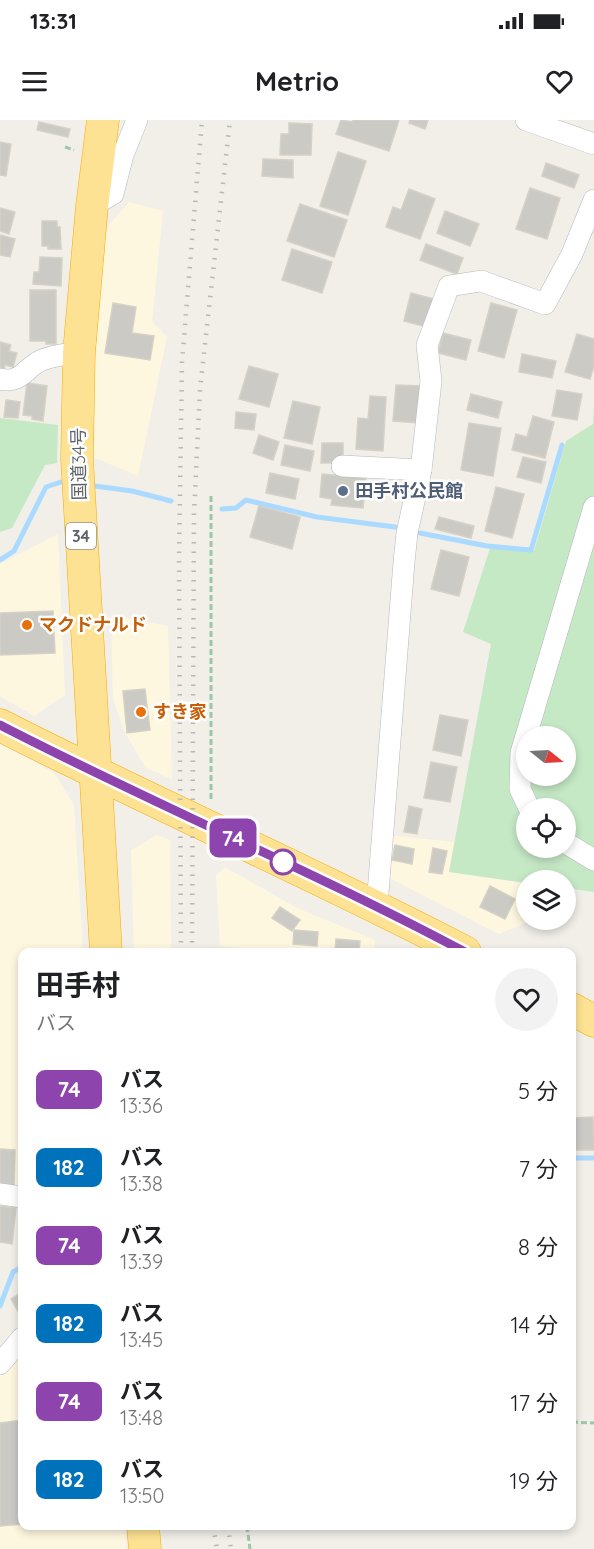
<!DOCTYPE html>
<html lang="ja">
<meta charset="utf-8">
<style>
body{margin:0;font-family:Quicksand,"Noto Sans JP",sans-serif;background:#f2f2f2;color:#202124;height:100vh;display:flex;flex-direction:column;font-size:22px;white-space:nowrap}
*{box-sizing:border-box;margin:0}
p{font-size:20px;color:#757577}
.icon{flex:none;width:33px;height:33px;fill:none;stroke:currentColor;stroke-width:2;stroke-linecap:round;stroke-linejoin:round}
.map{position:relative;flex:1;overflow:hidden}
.sheet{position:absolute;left:18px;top:828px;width:558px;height:582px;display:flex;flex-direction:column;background:#fff;border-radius:12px;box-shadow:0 3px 9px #0003}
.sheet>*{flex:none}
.badge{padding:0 12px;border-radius:9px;font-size:21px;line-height:39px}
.needle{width:39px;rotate:108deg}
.fabs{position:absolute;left:516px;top:606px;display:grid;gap:12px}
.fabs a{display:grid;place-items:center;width:60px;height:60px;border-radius:50%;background:#fff;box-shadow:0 3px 9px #0003;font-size:30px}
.map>.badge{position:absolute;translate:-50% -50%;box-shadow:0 0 0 3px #fff}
.round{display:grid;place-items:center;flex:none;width:63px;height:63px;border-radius:32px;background:#f2f2f2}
.overview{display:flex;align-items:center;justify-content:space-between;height:102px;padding:0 18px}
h1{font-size:28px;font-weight:700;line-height:45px}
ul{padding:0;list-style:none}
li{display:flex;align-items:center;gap:18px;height:78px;padding:0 18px}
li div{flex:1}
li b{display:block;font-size:22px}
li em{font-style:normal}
li .badge{min-width:66px;font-weight:700;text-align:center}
.status{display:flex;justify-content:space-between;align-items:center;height:42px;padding:0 30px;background:#fff;direction:ltr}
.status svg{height:16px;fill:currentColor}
header{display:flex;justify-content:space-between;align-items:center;height:78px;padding:0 18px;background:#fff;font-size:27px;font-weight:700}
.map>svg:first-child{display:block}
</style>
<div class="status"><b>13:31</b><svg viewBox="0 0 49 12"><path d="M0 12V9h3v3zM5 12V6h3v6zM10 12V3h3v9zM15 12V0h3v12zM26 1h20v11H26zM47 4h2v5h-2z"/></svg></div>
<header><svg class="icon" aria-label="menu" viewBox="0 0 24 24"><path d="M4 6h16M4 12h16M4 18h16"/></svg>Metrio<svg class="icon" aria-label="heart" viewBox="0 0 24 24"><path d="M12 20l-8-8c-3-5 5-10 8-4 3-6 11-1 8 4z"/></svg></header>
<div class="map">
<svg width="594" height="1429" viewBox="0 0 594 1429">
<rect width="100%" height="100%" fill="#f1efe8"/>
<g fill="#fef7e0">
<path d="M129 82 163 91 152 202 167 217 138 356 93 337 95 195 107 107Z"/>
<path d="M58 414 65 575 34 596 0 576V444Z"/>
<path d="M111 495 168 506 172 659 146 648 125 613 113 579Z"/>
<path d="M0 624 54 653 74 685 83 832H22V1073L0 1070Z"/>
<path d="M157 715 170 720 171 832H134L131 730Z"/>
<path d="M388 715 454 722 449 752 526 763V800H532L499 814 385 756Z"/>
<path d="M225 747 297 788 375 820 374 832H274L220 826 216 755Z"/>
<path d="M22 1209V1406H125L126 1429H0V1235Z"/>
</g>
<g fill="#c5e8c5" fill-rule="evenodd">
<path d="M594 287V772L566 768V760H526V763L449 752 491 524 463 512 490 428 534 431 566 321 593 304ZM526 616H566V656H526ZM526 688H566V728H526Z"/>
<path d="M0 298 58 305 57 343 45 345 12 408 0 412Z"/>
</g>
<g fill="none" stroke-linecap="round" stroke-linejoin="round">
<g stroke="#aadaff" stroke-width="5">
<path d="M95 366 132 371 171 381"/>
<path d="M222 389 236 388 246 380 317 397 395 407"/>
<path d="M420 413 487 426 531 430 562 325"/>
<path d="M0 440 14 431 46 367 61 362"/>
<path d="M572 1038H594"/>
<path d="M0 1186 13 1152 22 1147"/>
</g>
</g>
<g fill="#cccac5" stroke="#d6d1c6" stroke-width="1.5">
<path d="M341 0 352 2 353 0H399L389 31 336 14Z"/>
<path d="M410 0H428L425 9 409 3Z"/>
<path d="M39 2 70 9 68 17 37 10Z"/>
<path d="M289 3 312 4 311 35H280L281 14H289Z"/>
<path d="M0 22 11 24 6 56 0 55Z"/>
<path d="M338 32 366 41 348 95 320 86Z"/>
<path d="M263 39 293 40V58L262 56Z"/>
<path d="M546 43 579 55 574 68 542 56Z"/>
<path d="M530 68 560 78 547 119 516 109Z"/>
<path d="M409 69 435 79 420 119 386 107 393 87 401 90Z"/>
<path d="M300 84 347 100 334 137 287 121Z"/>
<path d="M0 88 15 92 9 114 0 111Z"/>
<path d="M445 91 479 104 470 126 437 113Z"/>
<path d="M42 101H57V107H60L61 129H48V126H42Z"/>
<path d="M0 115 15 119 10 137 0 135Z"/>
<path d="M426 124 463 138 457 154 420 140Z"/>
<path d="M292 129 332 142 322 173 282 160Z"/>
<path d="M40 137 62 138 61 166 33 164 34 152H39Z"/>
<path d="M30 170H56V224H46V221H30Z"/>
<path d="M411 173 434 179 427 207 404 201Z"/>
<path d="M113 183 136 187 132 213 154 216 150 240 105 233Z"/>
<path d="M491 183 517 190 504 238 478 231Z"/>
<path d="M443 213 471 220 466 240 438 233Z"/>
<path d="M577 214 594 219V246L590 259 565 252Z"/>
<path d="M0 222 11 225 9 231 17 233 13 247 5 245 4 249 0 248Z"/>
<path d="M522 234 556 241 552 258 519 252Z"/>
<path d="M249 246 278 254 269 287 239 279Z"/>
<path d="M27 263 47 266 43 301 32 299V296L23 295Z"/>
<path d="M396 265 421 266 419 303 393 301Z"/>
<path d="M557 270 582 274 577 300 552 296Z"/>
<path d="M471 274 502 282 498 298 467 290Z"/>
<path d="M370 276 386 277 383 331 356 329 358 298 368 299Z"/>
<path d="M6 280 20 282 18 298 4 297Z"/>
<path d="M293 281 320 287 312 324 284 318Z"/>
<path d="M236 292 256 294 254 310 235 308Z"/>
<path d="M533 296 554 302 545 338 512 330 516 314 527 317Z"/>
<path d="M469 303 501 308 493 356 461 350Z"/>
<path d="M259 315 279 322 273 340 253 333Z"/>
<path d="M322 323H343V343H321Z"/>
<path d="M285 325 314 331 310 351 281 345Z"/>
<path d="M523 337 546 342 541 363 517 357Z"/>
<path d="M270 353 299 359 295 379 266 373Z"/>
<path d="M322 354 366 358 363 388 331 385 332 379 320 377Z"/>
<path d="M496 367 524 374 512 418 485 411Z"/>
<path d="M259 386 300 397 292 429 250 417Z"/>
<path d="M439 397 474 406 471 418 435 409Z"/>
<path d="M441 430 469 437 459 476 431 469Z"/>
<path d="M53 491 55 533 0 535V493Z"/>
<path d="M145 569 150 610 127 613 123 571Z"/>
<path d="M440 595 468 600 461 636 433 630Z"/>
<path d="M431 642 457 647 450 682 424 678Z"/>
<path d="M409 686 422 689 417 714 404 712Z"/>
<path d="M395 725 414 729 412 744 392 740Z"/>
<path d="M433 728 447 731 442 754 429 752Z"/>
<path d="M490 766 515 779 505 799 480 787Z"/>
<path d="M520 768 526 769V790H519Z"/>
<path d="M280 787 300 800 292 811 272 798Z"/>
<path d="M294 810 318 812 317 826 293 824Z"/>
<path d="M336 819 360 821 359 832H335Z"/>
<path d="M593 997 594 1030H572V998Z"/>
<path d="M0 1029 15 1030 14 1066H0Z"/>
<path d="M0 1086 16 1088 12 1124 0 1122Z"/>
<path d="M22 1172V1198L11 1179Z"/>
<path d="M22 1300V1404L0 1406V1303Z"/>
</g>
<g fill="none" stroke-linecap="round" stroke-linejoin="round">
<defs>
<g id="minor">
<path d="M526 0 594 24"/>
<path d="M92 86 113 74 123 35 137 0"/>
<path d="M0 259C22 264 24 248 42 240 54 235 66 234 79 233"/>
<path d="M342 346 421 350"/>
<path d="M529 688 520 669 521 633 594 387"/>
<path d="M566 723 594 740"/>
<path d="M377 786 404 442 407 413 421 350 431 261 427 225 449 166 481 161 545 184 572 134 594 80"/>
<path d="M0 1074 22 1077"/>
<path d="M0 1244 22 1218"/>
</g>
<g id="highway">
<path d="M103 0 92 86 79 233 77 339 106 832"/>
<path d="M0 605C154 684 312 752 465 832"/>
<path d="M572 889 594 901"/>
<path d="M143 1406 145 1429"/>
</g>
</defs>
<use href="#minor" stroke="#b5b8bc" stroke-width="22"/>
<use href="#highway" stroke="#f9ab00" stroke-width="33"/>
<g stroke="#9cc7a9" stroke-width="3" stroke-dasharray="6 3" stroke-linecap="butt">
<path d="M65 27 74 30"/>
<path d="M211 376V681"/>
<path d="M210 828 211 832"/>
<path d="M572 1302 594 1303"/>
<path d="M247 1406 250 1429"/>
</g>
<use href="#minor" stroke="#fff" stroke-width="21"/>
<use href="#highway" stroke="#fde293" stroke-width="32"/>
<g stroke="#b6b7b8" stroke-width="4.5" stroke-dasharray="1.5 8" stroke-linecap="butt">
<path d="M181 832 179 438 182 242 202 0"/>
<path d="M192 832 194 394 200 269 230 0"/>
<path d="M213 1406 217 1429"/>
<path d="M228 1406 231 1429"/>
</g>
</g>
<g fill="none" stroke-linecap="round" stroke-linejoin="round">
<defs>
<path id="line" d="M0 605C153 684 313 751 465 832"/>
</defs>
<use href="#line" stroke="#fff" stroke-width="14"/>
<use href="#line" stroke="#8e44ad" stroke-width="9"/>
</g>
<circle fill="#5c6f8a" stroke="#fff" stroke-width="2" cx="343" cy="371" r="6"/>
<g fill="#e8710a" stroke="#fff" stroke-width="2">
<circle cx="27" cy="505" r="6"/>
<circle cx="141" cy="592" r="6"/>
</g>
<circle fill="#fff" stroke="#8e44ad" stroke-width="3" cx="283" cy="742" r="12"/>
<g text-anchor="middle" stroke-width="5" stroke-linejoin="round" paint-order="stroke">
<rect fill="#fff" stroke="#8f9295" stroke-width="1.5" x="66" y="403" width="30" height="26" rx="4.5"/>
<g font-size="16" font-weight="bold" fill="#5f6368">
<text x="81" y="422">34</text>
</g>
<g font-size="18" fill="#5f6368" stroke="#fff">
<text transform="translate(79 344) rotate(-91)" y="6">国道34号</text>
</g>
<g font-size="18" font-weight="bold" fill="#4e5e75" stroke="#fff" text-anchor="start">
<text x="355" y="377">田手村公民館</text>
</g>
<g font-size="18" font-weight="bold" fill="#c56008" stroke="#fff" text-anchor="start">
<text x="39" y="511">マクドナルド</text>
<text x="153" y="598">すき家</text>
</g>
</g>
</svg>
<div class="fabs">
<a><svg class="needle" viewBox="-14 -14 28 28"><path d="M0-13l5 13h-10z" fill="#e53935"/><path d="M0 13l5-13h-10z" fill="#757577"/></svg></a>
<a><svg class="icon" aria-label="locate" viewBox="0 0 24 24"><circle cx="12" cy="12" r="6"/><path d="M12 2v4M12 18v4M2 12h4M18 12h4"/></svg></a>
<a><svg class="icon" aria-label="layers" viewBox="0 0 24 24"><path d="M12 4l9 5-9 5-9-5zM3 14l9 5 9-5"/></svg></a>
</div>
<b class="badge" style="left:233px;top:718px;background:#8e44ad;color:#fff">74</b>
<section class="sheet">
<div class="overview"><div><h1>田手村</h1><p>バス</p></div><a class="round"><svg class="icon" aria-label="heart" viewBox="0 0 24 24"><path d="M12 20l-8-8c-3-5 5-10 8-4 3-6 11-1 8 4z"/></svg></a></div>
<ul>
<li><span class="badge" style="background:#8e44ad;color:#fff">74</span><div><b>バス</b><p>13:36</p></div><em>5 分</em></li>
<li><span class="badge" style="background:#0072bc;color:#fff">182</span><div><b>バス</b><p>13:38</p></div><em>7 分</em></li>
<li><span class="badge" style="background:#8e44ad;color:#fff">74</span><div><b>バス</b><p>13:39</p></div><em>8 分</em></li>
<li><span class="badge" style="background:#0072bc;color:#fff">182</span><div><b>バス</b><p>13:45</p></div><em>14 分</em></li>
<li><span class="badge" style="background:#8e44ad;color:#fff">74</span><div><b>バス</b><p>13:48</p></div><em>17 分</em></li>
<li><span class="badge" style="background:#0072bc;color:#fff">182</span><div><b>バス</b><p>13:50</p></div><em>19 分</em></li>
</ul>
</section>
</div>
